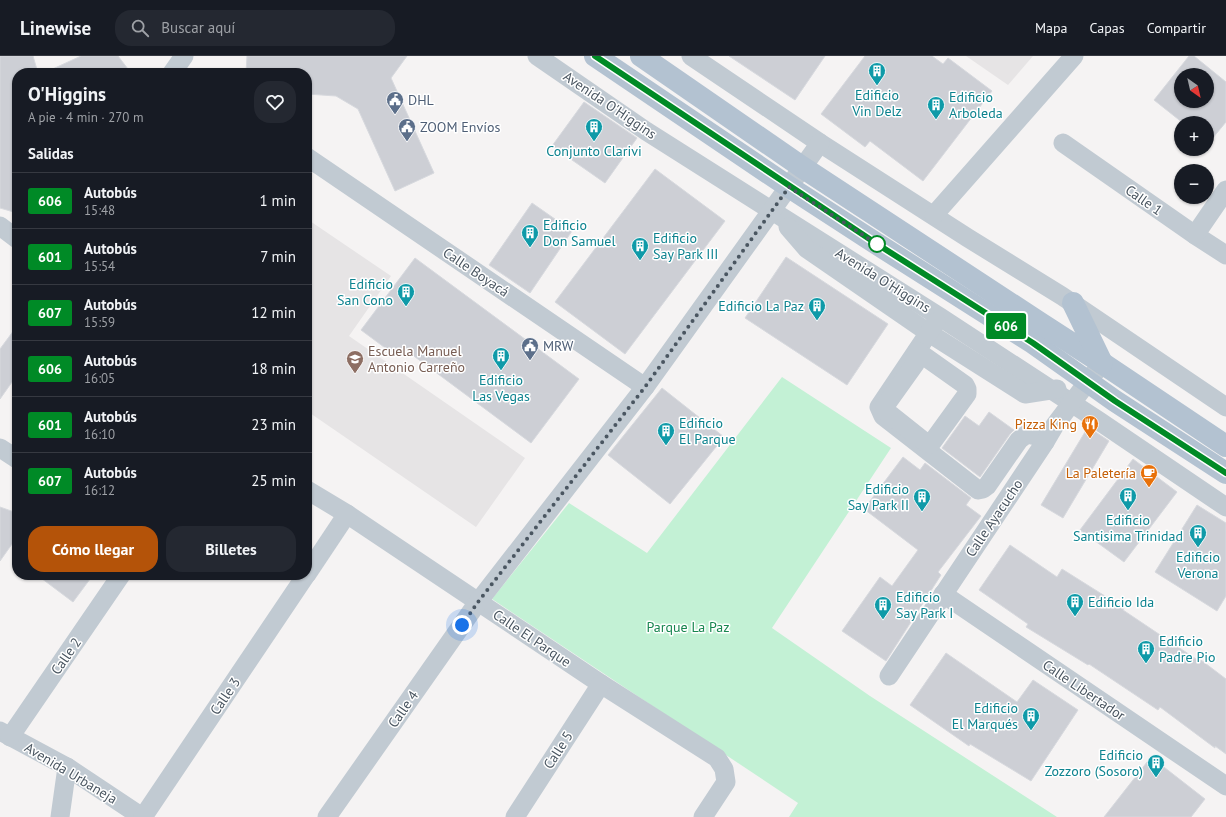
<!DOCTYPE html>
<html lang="es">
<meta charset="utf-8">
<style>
body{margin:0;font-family:"PT Sans",sans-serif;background:#242831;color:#f1f3f6;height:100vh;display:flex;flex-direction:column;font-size:15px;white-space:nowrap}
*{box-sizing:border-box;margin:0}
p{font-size:13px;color:#9ea1a6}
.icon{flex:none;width:22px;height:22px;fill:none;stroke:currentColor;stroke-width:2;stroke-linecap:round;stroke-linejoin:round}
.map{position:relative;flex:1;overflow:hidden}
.sheet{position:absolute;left:12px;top:12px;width:300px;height:512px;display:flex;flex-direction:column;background:#171b24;border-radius:16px;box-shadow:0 1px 3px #0004}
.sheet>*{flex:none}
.badge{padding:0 8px;border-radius:3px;font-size:14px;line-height:26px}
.needle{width:26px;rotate:146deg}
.tools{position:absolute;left:1174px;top:12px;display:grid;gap:8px}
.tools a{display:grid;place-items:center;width:40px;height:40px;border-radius:50%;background:#171b24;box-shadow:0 1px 3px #0004;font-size:20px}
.you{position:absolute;width:20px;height:20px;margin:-10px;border:3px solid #fff;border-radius:50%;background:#1a73e8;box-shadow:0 0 0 6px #1a73e833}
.map>.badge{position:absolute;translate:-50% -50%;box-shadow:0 0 0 2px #fff}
h2{padding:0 16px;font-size:15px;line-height:36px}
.round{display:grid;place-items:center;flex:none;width:42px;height:42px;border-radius:16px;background:#242831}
.summary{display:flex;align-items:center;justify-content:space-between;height:68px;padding:0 16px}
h1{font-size:19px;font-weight:700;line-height:30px}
.button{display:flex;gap:8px;margin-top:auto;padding:8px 16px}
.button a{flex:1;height:46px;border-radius:16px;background:#b45309;color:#fff;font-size:16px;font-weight:700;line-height:46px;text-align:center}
.button a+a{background:#242831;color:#f1f3f6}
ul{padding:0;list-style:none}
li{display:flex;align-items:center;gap:12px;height:56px;padding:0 16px;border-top:1px solid #363941}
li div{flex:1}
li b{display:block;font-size:15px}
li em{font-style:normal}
li .badge{min-width:44px;font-weight:700;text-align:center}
header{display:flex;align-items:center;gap:24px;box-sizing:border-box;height:56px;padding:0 20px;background:#171b24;border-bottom:1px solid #363941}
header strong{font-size:19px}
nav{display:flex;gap:22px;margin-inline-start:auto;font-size:14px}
.search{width:280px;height:36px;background:#242831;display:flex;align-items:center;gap:10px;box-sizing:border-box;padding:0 14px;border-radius:16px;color:#9ea1a6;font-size:15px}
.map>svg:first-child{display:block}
</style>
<header>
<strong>Linewise</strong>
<div class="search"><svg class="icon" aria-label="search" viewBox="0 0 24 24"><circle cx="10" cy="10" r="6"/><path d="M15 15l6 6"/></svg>Buscar aquí</div>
<nav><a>Mapa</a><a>Capas</a><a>Compartir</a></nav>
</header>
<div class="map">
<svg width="1226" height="761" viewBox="0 0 1226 761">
<rect width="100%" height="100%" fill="#f5f3f3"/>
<g fill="#e6e4e5">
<path d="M966 0H1033L1008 29Z"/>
<path d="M307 163 391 220 349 280 525 402 476 471 307 355Z"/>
</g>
<path fill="#c3f1d5" d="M782 321 891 392 772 572 870 640 1057 761H789L798 747 492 543 569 447 647 497Z"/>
<g fill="#cdcfd5" stroke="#d7d9de" fill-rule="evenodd">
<path d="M0 0H33L38 17H17V157L0 152Z"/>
<path d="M81 0H118L131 17H44Z"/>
<path d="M247 0H407L391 22 434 117 395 135 358 53 336 40 307 38V17H246Z"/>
<path d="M729 0H825L795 44Z"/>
<path d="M865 0H932L943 8 948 2 992 35 923 125 870 85 865 91 821 58Z"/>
<path d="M1189 0H1194L1226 26V66L1207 89V67H1183L1154 44ZM1181 19H1207V45H1181Z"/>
<path d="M584 46 637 82 605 127 552 90Z"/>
<path d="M655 113 725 165 625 298 555 246Z"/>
<path d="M532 147 572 175 530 237 489 209Z"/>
<path d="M786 201 888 268 847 329 745 262Z"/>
<path d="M415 202 579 323 531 387 403 292 396 300 361 274Z"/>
<path d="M17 270V319L0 343V293Z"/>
<path d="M662 332 724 381 670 448 608 399Z"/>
<path d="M989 356 1014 374 1010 378 980 421 942 392 965 360 979 370Z"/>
<path d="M1088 371 1109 385 1063 462 1041 449Z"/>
<path d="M903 401 920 414 925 407 971 442 966 449 981 460 938 516 941 519 886 605 842 575 880 521 892 530 918 494 864 453Z"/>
<path d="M1133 403 1177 436 1124 506 1080 474Z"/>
<path d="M1197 449 1226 467V540L1217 555 1155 516Z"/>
<path d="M0 451 17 457V481L0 505Z"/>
<path d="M1010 489 1057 521 1062 513 1124 552 1123 554 1199 605 1201 604 1226 623V698L1215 690V692L1160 651 1158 654 1089 608 1088 609 1026 571 1028 568 979 534Z"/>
<path d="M37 519H93L73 546Z"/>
<path d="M946 597 1017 646 1033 624 1078 654 1031 725 970 688 969 690 910 649Z"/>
<path d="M1151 701 1205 743 1191 761H1104Z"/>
</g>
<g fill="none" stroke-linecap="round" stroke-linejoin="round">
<g stroke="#c1cad2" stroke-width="19">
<path d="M537 0 646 75 940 261 1099 365 1226 451"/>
<path d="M691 0 820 87 968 182 1062 240 1226 351"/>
<path d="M172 17 184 0"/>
<path d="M1063 87 1195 179 1226 199"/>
<path d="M307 101 645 331"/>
<path d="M934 159 1074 0"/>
<path d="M0 170 17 183"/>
<path d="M788 171 807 193 929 277 1025 338 1057 333"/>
<path d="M1195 179 1226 134"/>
<path d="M936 266 879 351 883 360 978 434 983 433 987 430 1019 384 1027 378 1036 380 1045 386"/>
<path d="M917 295 965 329 967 333V338L933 385 930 388 926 387 887 356 885 350 915 308Z"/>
<path d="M0 392 17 403"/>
<path d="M307 434 347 458 601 628 717 702 724 713 726 726 703 761"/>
<path d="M307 518 347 458"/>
<path d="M943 538 1226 730"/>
<path d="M889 620 1045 386 1055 369 1102 307"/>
<path d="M0 675 67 711 142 761"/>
<path d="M10 681 121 519"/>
<path d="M60 761 67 711"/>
<path d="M143 761 306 519"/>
<path d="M327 761 478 546 645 331 820 87"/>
<path d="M515 761 601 628"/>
</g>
<g stroke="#b3c2d1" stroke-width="22">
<path d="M595 0 789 131 877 188 1033 287 1115 345 1226 417"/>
<path d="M641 0 802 111 1040 267 1102 307 1226 390"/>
<path d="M1073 247 1102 307"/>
</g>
</g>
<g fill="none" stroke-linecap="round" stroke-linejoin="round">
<defs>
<path id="line" d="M595 0 877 188 1033 287 1115 345 1226 417"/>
</defs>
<use href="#line" stroke="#fff" stroke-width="9"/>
<use href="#line" stroke="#008a26" stroke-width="6"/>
<path stroke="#4a5661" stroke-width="4" stroke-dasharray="0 7.2" d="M462 569 478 546 645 331 789 131 877 188"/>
</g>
<defs>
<symbol id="building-pin" viewBox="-11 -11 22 30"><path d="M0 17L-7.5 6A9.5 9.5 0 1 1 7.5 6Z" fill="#0f9aa8" stroke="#fff"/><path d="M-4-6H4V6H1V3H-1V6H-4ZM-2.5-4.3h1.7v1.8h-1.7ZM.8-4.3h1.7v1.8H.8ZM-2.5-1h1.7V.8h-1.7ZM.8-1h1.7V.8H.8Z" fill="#fff"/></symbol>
<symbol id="civic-pin" viewBox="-11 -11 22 30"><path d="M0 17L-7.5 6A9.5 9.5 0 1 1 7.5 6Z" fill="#5c6f8a" stroke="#fff"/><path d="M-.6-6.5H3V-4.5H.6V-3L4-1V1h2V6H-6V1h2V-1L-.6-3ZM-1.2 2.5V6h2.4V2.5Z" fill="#fff"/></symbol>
<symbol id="school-pin" viewBox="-11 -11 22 30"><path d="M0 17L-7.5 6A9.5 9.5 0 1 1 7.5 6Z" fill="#8d6e63" stroke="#fff"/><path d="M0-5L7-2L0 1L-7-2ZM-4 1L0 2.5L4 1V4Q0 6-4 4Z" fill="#fff"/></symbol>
<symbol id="restaurant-pin" viewBox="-11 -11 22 30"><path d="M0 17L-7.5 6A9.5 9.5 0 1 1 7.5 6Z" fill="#e8710a" stroke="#fff"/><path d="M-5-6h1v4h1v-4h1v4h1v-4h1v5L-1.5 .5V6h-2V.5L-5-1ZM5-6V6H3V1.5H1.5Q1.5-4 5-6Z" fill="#fff"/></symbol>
<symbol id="cafe-pin" viewBox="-11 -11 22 30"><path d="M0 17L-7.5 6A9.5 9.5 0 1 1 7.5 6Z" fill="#e8710a" stroke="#fff"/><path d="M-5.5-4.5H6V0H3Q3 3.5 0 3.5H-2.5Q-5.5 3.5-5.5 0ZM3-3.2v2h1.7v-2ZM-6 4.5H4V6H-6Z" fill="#fff"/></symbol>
</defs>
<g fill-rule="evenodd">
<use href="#building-pin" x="867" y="5" width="20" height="27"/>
<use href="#civic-pin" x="385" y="34" width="20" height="27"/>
<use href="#building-pin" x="926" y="39" width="20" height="27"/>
<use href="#civic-pin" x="397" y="61" width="20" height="27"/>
<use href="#building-pin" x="584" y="61" width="20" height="27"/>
<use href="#building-pin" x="520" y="167" width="20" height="27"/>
<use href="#building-pin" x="630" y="180" width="20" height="27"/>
<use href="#building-pin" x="396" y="226" width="20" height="27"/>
<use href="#building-pin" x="807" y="240" width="20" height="27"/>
<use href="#civic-pin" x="520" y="280" width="20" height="27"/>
<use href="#building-pin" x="491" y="290" width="20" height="27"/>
<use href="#school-pin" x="345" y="293" width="20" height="27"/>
<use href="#restaurant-pin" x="1080" y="358" width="20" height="27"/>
<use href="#building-pin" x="656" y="365" width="20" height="27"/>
<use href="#cafe-pin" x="1139" y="407" width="20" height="27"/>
<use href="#building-pin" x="1118" y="430" width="20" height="27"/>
<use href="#building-pin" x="912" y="431" width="20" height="27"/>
<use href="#building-pin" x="1188" y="467" width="20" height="27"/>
<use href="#building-pin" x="1065" y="536" width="20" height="27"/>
<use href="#building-pin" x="873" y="539" width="20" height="27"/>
<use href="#building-pin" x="1136" y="583" width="20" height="27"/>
<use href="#building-pin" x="1021" y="650" width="20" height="27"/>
<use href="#building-pin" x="1146" y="697" width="20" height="27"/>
</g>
<circle fill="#fff" stroke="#008a26" stroke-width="2" cx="877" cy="188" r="8"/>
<g text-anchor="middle" stroke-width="3" stroke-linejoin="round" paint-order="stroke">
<g font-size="14" fill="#0d838f" stroke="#fff" text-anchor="start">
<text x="877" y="44" text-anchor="middle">Edificio<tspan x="877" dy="16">Vin Delz</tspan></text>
<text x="949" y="46">Edificio<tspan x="949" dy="16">Arboleda</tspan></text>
<text x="594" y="100" text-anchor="middle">Conjunto Clarivi</text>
<text x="543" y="174">Edificio<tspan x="543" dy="16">Don Samuel</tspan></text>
<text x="653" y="187">Edificio<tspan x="653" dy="16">Say Park III</tspan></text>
<text x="393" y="233" text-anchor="end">Edificio<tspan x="393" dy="16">San Cono</tspan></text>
<text x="804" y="255" text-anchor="end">Edificio La Paz</text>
<text x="501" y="329" text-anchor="middle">Edificio<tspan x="501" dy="16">Las Vegas</tspan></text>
<text x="679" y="372">Edificio<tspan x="679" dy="16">El Parque</tspan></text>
<text x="909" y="438" text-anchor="end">Edificio<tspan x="909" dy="16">Say Park II</tspan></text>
<text x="1128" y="469" text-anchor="middle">Edificio<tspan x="1128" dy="16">Santisima Trinidad</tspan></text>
<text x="1198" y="506" text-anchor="middle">Edificio<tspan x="1198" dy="16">Verona</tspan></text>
<text x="896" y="546">Edificio<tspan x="896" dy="16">Say Park I</tspan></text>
<text x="1088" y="551">Edificio Ida</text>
<text x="1159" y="590">Edificio<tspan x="1159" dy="16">Padre Pio</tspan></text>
<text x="1018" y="657" text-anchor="end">Edificio<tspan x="1018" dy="16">El Marqués</tspan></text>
<text x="1143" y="704" text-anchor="end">Edificio<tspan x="1143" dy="16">Zozzoro (Sosoro)</tspan></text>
</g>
<g font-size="14" fill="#4e5e75" stroke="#fff" text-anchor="start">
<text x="408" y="49">DHL</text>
<text x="420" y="76">ZOOM Envíos</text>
<text x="543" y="295">MRW</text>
</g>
<g font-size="14" fill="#4a5661" stroke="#fff">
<text transform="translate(610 49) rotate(34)" y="5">Avenida O'Higgins</text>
<text transform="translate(1144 144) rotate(35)" y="5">Calle 1</text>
<text transform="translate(476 216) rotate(34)" y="5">Calle Boyacá</text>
<text transform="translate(883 224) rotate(32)" y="5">Avenida O'Higgins</text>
<text transform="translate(994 462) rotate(-56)" y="5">Calle Ayacucho</text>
<text transform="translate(532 582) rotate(34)" y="5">Calle El Parque</text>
<text transform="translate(66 600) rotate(-55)" y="5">Calle 2</text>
<text transform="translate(1084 634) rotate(34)" y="5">Calle Libertador</text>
<text transform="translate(225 640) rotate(-56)" y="5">Calle 3</text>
<text transform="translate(403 653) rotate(-55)" y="5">Calle 4</text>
<text transform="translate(558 694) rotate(-57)" y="5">Calle 5</text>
<text transform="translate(71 717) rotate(31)" y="5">Avenida Urbaneja</text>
</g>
<g font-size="14" fill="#785e54" stroke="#fff" text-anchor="start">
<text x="368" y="300">Escuela Manuel<tspan x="368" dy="16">Antonio Carreño</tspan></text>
</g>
<g font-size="14" fill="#c56008" stroke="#fff" text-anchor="end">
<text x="1077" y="373">Pizza King</text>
<text x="1136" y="422">La Paletería</text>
</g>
<g font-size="14" fill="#17864f" stroke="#fff">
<text x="688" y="576">Parque La Paz</text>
</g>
</g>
</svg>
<div class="tools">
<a><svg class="needle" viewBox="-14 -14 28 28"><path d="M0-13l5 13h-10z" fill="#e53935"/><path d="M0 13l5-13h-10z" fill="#9ea1a6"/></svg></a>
<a>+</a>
<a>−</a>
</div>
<div class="you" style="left:462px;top:569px"></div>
<b class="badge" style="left:1006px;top:270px;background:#008a26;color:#fff">606</b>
<section class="sheet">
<div class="summary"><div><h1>O'Higgins</h1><p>A pie · 4 min · 270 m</p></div><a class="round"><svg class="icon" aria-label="heart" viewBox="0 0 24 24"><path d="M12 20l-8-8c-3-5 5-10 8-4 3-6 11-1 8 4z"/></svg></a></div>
<h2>Salidas</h2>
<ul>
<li><span class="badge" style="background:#008a26;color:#fff">606</span><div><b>Autobús</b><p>15:48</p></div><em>1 min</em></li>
<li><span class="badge" style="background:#008a26;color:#fff">601</span><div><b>Autobús</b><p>15:54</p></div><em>7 min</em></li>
<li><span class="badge" style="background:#008a26;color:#fff">607</span><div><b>Autobús</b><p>15:59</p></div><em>12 min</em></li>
<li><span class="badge" style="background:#008a26;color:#fff">606</span><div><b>Autobús</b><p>16:05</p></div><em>18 min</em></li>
<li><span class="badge" style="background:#008a26;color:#fff">601</span><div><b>Autobús</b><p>16:10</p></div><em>23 min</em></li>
<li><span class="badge" style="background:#008a26;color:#fff">607</span><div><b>Autobús</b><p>16:12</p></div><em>25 min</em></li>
</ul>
<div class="button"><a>Cómo llegar</a><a>Billetes</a></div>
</section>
</div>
